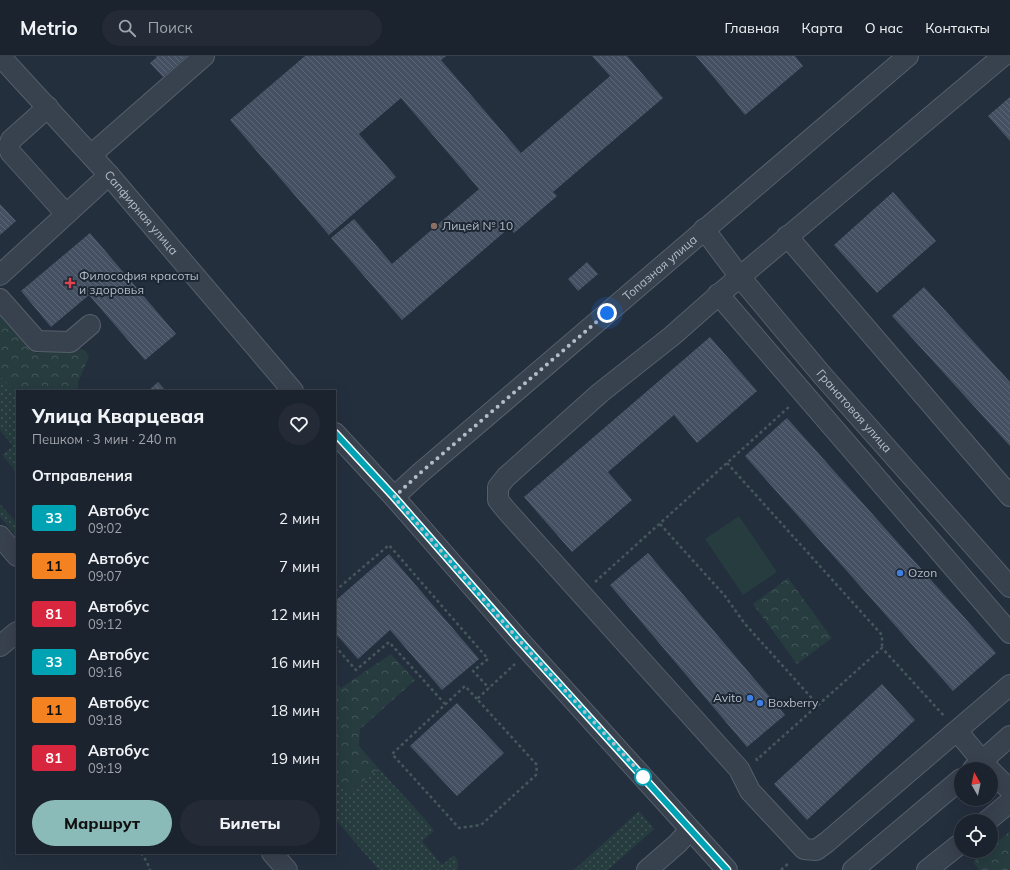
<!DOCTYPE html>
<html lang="ru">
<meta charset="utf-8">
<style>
body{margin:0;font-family:Mulish,sans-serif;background:#242b36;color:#f1f3f6;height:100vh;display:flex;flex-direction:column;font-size:15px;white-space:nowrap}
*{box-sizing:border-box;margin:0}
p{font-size:13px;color:#a0a4aa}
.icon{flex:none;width:22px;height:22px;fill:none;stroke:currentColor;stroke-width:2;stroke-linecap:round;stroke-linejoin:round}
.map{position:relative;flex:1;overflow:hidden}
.sheet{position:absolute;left:16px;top:334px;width:320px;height:464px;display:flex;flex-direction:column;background:#1b232e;border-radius:0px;box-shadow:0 4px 16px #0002,0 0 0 1px #39404a}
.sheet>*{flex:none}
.badge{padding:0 8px;border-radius:3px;font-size:14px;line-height:26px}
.needle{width:26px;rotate:351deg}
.buttons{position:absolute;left:954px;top:706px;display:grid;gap:8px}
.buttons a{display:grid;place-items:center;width:44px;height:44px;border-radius:50%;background:#1b232e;box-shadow:0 4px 16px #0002,0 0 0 1px #39404a;font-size:20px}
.you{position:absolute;width:20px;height:20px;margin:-10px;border:3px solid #fff;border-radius:50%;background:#1a73e8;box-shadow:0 0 0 6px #1a73e833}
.map>.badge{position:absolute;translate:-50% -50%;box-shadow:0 0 0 2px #fff}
h2{padding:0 16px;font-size:15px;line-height:36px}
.round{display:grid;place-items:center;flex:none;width:42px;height:42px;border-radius:21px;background:#242b36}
.headline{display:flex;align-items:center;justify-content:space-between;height:68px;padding:0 16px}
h1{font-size:19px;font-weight:800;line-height:30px}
.button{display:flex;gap:8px;margin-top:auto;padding:8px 16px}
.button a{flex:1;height:46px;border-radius:24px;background:#8bbbb9;color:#111;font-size:16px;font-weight:800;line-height:46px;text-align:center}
.button a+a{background:#242b36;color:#f1f3f6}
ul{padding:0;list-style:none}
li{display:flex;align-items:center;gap:12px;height:48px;padding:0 16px}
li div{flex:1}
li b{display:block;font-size:15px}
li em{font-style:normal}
li .badge{min-width:44px;font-weight:700;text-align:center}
header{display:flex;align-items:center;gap:24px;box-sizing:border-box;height:56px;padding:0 20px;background:#1b232e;border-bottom:1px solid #39404a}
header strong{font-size:19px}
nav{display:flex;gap:22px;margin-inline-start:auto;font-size:14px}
.search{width:280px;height:36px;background:#242b36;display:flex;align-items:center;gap:10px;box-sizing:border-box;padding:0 14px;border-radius:22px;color:#a0a4aa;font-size:15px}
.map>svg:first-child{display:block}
</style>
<header>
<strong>Metrio</strong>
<div class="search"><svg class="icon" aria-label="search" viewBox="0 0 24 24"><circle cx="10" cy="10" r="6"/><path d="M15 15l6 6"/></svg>Поиск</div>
<nav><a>Главная</a><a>Карта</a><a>О нас</a><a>Контакты</a></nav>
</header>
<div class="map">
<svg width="1010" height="814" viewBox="0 0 1010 814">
<defs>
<pattern id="grass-dots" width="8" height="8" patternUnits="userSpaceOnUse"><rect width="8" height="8" fill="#263c3f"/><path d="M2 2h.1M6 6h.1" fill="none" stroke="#435659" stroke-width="1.8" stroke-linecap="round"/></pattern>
<pattern id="park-crowns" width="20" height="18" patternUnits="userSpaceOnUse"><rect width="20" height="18" fill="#263c3f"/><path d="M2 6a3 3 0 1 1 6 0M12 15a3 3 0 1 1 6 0" fill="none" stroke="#435659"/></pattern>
<pattern id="building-back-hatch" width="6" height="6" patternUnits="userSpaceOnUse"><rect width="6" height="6" fill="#455162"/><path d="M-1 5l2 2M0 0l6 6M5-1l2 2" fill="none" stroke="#5d6877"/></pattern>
</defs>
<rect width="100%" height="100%" fill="#242f3e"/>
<g fill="url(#grass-dots)">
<path d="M0 320 17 338V417L2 399 13 390 0 374Z"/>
<path d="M0 448 17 467V481L0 461Z"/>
<path d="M379 713 425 763 434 775 422 785 442 809 454 799 458 805 457 814H379L335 763V724L347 737Z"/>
<path d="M639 755 654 773 608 814H574Z"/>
</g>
<g fill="url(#park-crowns)">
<path d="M2 259 36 297 60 295 75 291 86 295 89 301 78 326V335H17V338L0 320V260Z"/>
<path d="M788 522 832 582 797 608 753 548Z"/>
<path d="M391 598 415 624 360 673 359 690 379 713 347 737 335 724V626L341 632Z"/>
<path d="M1010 775V814H979L973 806 986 795H991V791Z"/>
</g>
<path fill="#263c3f" d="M739 460 777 516 743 539 705 483Z"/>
<g fill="url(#building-back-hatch)">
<path d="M156 0H187L163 21 150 7 157 1Z"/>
<path d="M305 0H446L441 4 521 97 610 20 592 0H627L663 42 553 136 557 140 514 177 509 172 402 264 331 182 354 163 392 208 479 133 401 42 359 78 396 121 329 179 230 64Z"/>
<path d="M696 0H795L803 10 745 59Z"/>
<path d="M1010 41V85L988 60Z"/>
<path d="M893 136 936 185 877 237 834 189Z"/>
<path d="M0 148 16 165 0 179Z"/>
<path d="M90 177 176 278 145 304 89 239 51 271 21 235Z"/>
<path d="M587 206 598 218 578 235 568 223Z"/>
<path d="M924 231 1010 326V390L892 260Z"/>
<path d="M710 281 757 335 697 387 674 359 608 416 632 444 572 496 524 441Z"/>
<path d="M158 326 166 335H148Z"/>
<path d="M787 362 996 597 953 635 745 400Z"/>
<path d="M648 497 785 659 747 691 610 529Z"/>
<path d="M389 498 479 603 442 634 390 574 358 603 335 577V545Z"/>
<path d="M882 628 915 664 807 764 774 728Z"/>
<path d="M457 647 504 697 457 740 410 690Z"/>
</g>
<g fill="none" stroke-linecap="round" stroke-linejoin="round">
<defs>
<g id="minor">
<path id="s1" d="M0 0 109 119 293 335"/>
<path d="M1003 0 723 235 672 280 600 337 506 421 498 431V444L506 454 739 713 750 735 804 793 816 794 827 786 1010 629"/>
<path d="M48 51 11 84C9 89 8 92 11 97L66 158"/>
<path d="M91 99 204 0"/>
<path id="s2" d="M704 173 740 221 822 319 1010 531"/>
<path d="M787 180 1010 440"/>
<path d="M0 219 109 119"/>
<path d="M718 238 1010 577"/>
<path d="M0 243 37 285 70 286 90 269"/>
<path d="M335 377 394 441 519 584 727 814"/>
<path id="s3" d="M394 441 419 418 908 0"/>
<path d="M0 480 17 500"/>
<path d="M0 590 17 576"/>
<path d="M957 675 989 713"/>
<path d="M973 713 1010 680"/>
<path d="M991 715 1010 734"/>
<path d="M987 765 1010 746"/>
<path d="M272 797 287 814"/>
<path d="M647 814 677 788 690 774"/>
<path d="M853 814 961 723"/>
<path d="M927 814 961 787"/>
</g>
</defs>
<use href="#minor" stroke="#565f6c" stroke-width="22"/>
<g stroke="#44595c" stroke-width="2.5" stroke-dasharray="3 3" stroke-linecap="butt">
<path d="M727 407 882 579V592"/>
<path d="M660 468 725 540 745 568 818 649"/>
<path d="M595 526 790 350"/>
<path d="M335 535 389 489 488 603 473 615 489 632"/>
<path d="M335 590 356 614 389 586 445 648"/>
<path d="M477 643 465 630 392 698 459 772 481 769 536 719 537 709 477 643 515 608"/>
<path d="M756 702 757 704 762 699 882 592 945 661"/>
<path d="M141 797 147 806 150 814"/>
<path d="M781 814 790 806"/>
</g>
<use href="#minor" stroke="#38414e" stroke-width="20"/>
</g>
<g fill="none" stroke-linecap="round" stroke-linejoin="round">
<defs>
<path id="line" d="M335 377 394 441 519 584 727 814"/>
</defs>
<use href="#line" stroke="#fff" stroke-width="9"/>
<use href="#line" stroke="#00a3b4" stroke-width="6"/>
<path stroke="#b4bcc9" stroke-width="4" stroke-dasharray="0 7.2" d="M607 257 419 418 394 441 519 584 645 722 643 721"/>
</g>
<circle fill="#8d6e63" stroke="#1d2633" stroke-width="1.5" cx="434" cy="170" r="4"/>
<path fill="#e0444e" stroke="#1d2633" stroke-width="1.5" d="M68 221h4v4h4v4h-4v4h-4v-4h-4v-4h4z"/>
<g fill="#3f7fe0" stroke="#1d2633" stroke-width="1.5">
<circle cx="900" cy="517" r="4"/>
<circle cx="750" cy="642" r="4"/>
<circle cx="760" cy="647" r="4"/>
</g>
<circle fill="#fff" stroke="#00a3b4" stroke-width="2" cx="643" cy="721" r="8"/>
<g text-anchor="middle" stroke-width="4" stroke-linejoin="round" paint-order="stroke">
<g font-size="12" fill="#b4bcc9" stroke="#1d2633">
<text dy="4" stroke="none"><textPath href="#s1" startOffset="211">Сапфирная улица</textPath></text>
<text dy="4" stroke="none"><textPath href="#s3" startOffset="351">Топазная улица</textPath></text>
<text dy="4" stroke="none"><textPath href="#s2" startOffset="236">Гранатовая улица</textPath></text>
</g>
<g font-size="12" fill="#b4bcc9" stroke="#1d2633" text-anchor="start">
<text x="442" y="174">Лицей № 10</text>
<text x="79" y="224">Философия красоты<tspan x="79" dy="14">и здоровья</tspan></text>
<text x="908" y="521">Ozon</text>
<text x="742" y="646" text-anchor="end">Avito</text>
<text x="768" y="651">Boxberry</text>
</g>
</g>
</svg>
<div class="buttons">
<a><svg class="needle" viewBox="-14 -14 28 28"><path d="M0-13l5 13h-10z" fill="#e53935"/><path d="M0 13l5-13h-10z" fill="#a0a4aa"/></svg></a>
<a><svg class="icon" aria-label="locate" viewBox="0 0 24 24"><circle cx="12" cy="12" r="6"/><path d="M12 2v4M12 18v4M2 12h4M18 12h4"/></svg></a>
</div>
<div class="you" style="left:607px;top:257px"></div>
<section class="sheet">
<div class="headline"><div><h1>Улица Кварцевая</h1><p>Пешком · 3 мин · 240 m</p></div><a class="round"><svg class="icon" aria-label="heart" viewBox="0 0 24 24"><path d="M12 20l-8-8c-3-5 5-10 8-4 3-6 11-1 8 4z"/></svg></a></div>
<h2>Отправления</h2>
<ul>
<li><span class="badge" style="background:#00a3b4;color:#fff">33</span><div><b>Автобус</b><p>09:02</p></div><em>2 мин</em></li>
<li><span class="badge" style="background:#f58220;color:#111">11</span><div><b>Автобус</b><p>09:07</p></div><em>7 мин</em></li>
<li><span class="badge" style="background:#d7263d;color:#fff">81</span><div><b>Автобус</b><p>09:12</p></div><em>12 мин</em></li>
<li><span class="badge" style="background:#00a3b4;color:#fff">33</span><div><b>Автобус</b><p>09:16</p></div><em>16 мин</em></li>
<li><span class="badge" style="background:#f58220;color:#111">11</span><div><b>Автобус</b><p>09:18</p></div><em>18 мин</em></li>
<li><span class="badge" style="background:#d7263d;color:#fff">81</span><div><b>Автобус</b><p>09:19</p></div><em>19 мин</em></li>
</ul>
<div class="button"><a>Маршрут</a><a>Билеты</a></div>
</section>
</div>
